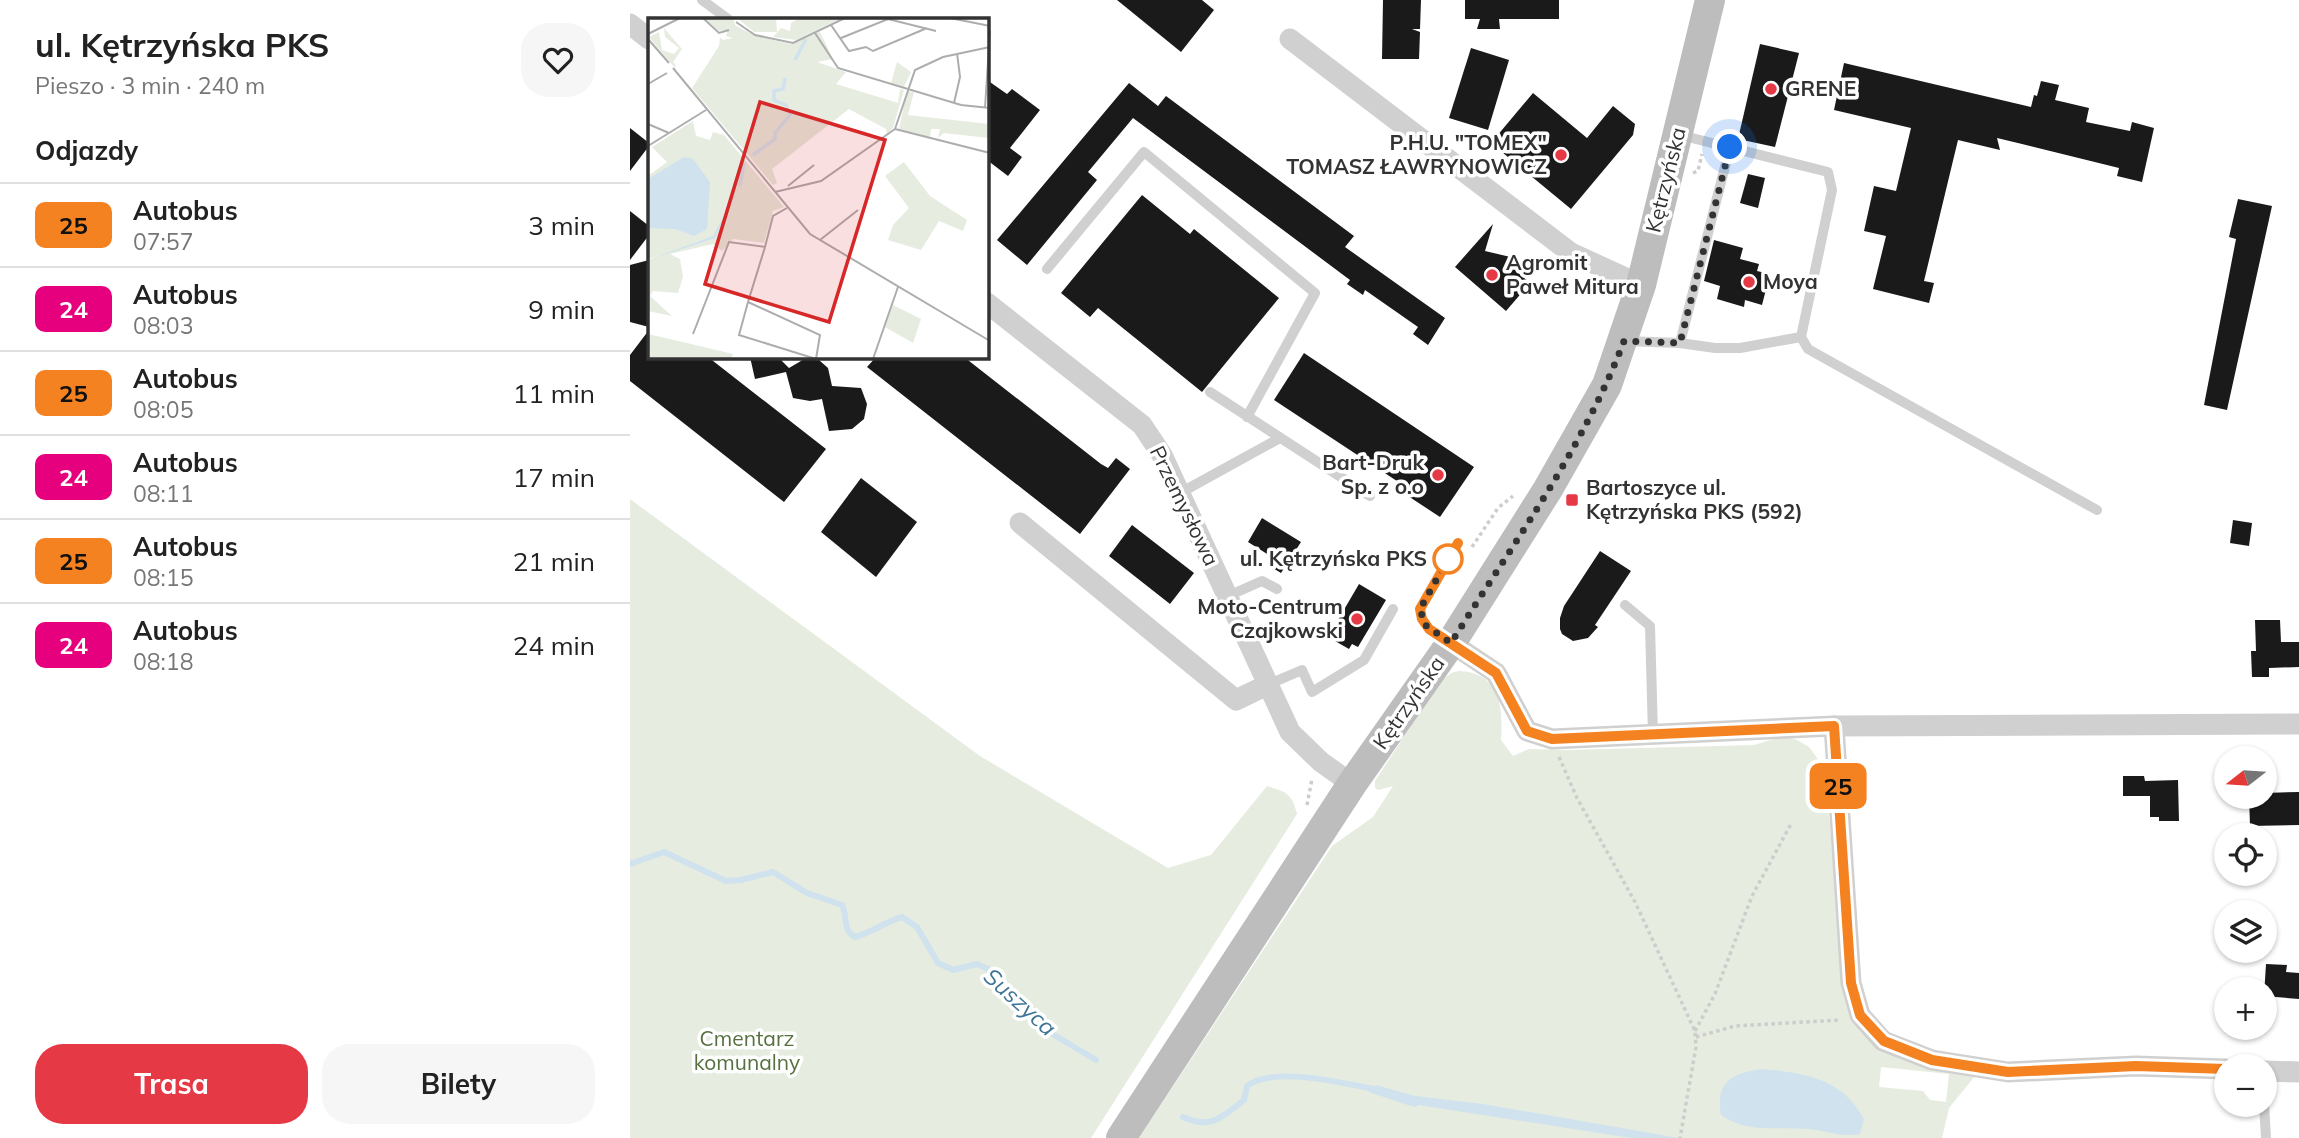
<!DOCTYPE html>
<html lang="pl">
<meta charset="utf-8">
<style>
body{margin:0;font-family:Mulish,sans-serif;background:#f6f6f6;color:#222;height:100vh;display:flex;flex-direction:column;font-size:26px;white-space:nowrap}
*{box-sizing:border-box;margin:0}
p{font-size:23px;color:#767676}
.icon{flex:none;width:38px;height:38px;fill:none;stroke:currentColor;stroke-width:2;stroke-linecap:round;stroke-linejoin:round}
.map{position:relative;flex:1;overflow:hidden}
.side{display:flex;flex-direction:column;background:#fff;width:630px}
.side>*{flex:none}
.badge{padding:0 14px;border-radius:10px;font-size:24px;line-height:46px}
.needle{width:46px;rotate:253deg}
.controls{position:absolute;left:1584px;top:746px;display:grid;gap:14px}
.controls a{display:grid;place-items:center;width:63px;height:63px;border-radius:50%;background:#fff;box-shadow:0 2px 5px #0004;font-size:35px}
.you{position:absolute;width:35px;height:35px;margin:-18px;border:5px solid #fff;border-radius:50%;background:#1a73e8;box-shadow:0 0 0 10px #1a73e833}
.map>.badge{position:absolute;translate:-50% -50%;box-shadow:0 0 0 4px #fff}
h2{padding:0 35px;font-size:26px;line-height:63px}
.round{display:grid;place-items:center;flex:none;width:74px;height:74px;border-radius:28px;background:#f6f6f6}
.headline{display:flex;align-items:center;justify-content:space-between;height:119px;padding:0 35px}
h1{font-size:33px;font-weight:700;line-height:52px}
.cta{display:flex;gap:14px;margin-top:auto;padding:14px 35px}
.cta a{flex:1;height:80px;border-radius:28px;background:#e63946;color:#fff;font-size:28px;font-weight:700;line-height:80px;text-align:center}
.cta a+a{background:#f6f6f6;color:#222}
ul{padding:0;list-style:none}
li{display:flex;align-items:center;gap:21px;height:84px;padding:0 35px;border-top:2px solid #e0e0e0}
li div{flex:1}
li b{display:block;font-size:26px}
li em{font-style:normal}
li .badge{min-width:77px;font-weight:700;text-align:center}
main{display:flex;flex:1;min-height:0}
.map>svg:first-child{display:block}
</style>
<main>
<section class="side">
<div class="headline"><div><h1>ul. Kętrzyńska PKS</h1><p>Pieszo · 3 min · 240 m</p></div><a class="round"><svg class="icon" aria-label="heart" viewBox="0 0 24 24"><path d="M12 20l-8-8c-3-5 5-10 8-4 3-6 11-1 8 4z"/></svg></a></div>
<h2>Odjazdy</h2>
<ul>
<li><span class="badge" style="background:#f58220;color:#111">25</span><div><b>Autobus</b><p>07:57</p></div><em>3 min</em></li>
<li><span class="badge" style="background:#e6007e;color:#fff">24</span><div><b>Autobus</b><p>08:03</p></div><em>9 min</em></li>
<li><span class="badge" style="background:#f58220;color:#111">25</span><div><b>Autobus</b><p>08:05</p></div><em>11 min</em></li>
<li><span class="badge" style="background:#e6007e;color:#fff">24</span><div><b>Autobus</b><p>08:11</p></div><em>17 min</em></li>
<li><span class="badge" style="background:#f58220;color:#111">25</span><div><b>Autobus</b><p>08:15</p></div><em>21 min</em></li>
<li><span class="badge" style="background:#e6007e;color:#fff">24</span><div><b>Autobus</b><p>08:18</p></div><em>24 min</em></li>
</ul>
<div class="cta"><a>Trasa</a><a>Bilety</a></div>
</section>
<div class="map">
<svg width="1669" height="1138" viewBox="0 0 1669 1138">
<rect width="100%" height="100%" fill="#fff"/>
<g fill="#e6ecdf" fill-rule="evenodd">
<path d="M0 499 350 756 538 868 581 855 637 786C656 792 662 793 667 814L461 1138H0Z"/>
<path d="M829 671C871 673 873 706 871 740L883 756 899 749 938 750 1124 745 1154 736 1167 740 1179 747 1190 762 1196 785 1215 989 1223 1014 1345 1076 1319 1108 1312 1138H509L702 846 743 817 763 786 748 790 745 788V781L810 682 821 673ZM1251 1067 1319 1074 1316 1102 1300 1100 1293 1091 1249 1087Z"/>
</g>
<g fill="#cfe2ee">
<path d="M1132 1069C1175 1073 1212 1078 1234 1119L1230 1134C1213 1138 1195 1130 1177 1129 1146 1126 1118 1134 1091 1115 1085 1082 1102 1073 1132 1069Z"/>
<path d="M746 1085 785 1096 853 1104 1049 1138H1001L789 1105 784 1107 739 1092Z"/>
</g>
<g fill="none" stroke-linecap="round" stroke-linejoin="round">
<g stroke="#cfe2ee" stroke-width="6">
<path d="M0 864 34 852 96 881 111 880 143 872 177 893 212 905C218 917 212 930 225 937 241 933 255 922 272 917L287 927 308 963 323 970 347 964 358 969 419 1032 466 1060"/>
<path d="M553 1117C581 1130 592 1117 614 1100L617 1086C644 1065 716 1084 749 1090"/>
</g>
</g>
<g fill="#1a1a1a">
<path d="M487 0H572L584 10 551 52Z"/>
<path d="M753 0H791L790 29H782L790 32 789 59H752Z"/>
<path d="M835 0H929V19H869L870 29H847L850 19H835Z"/>
<path d="M1130 44 1169 53 1145 147 1108 139Z"/>
<path d="M841 48 879 60 858 130 819 118Z"/>
<path d="M1214 63 1401 107 1404 95 1407 96 1411 81 1429 85 1425 100 1459 108 1456 122 1500 131 1502 122 1524 128 1512 182 1487 176 1489 168 1392 144 1367 138 1370 150 1328 140 1294 281 1304 283 1299 303 1243 289 1256 236 1234 231 1244 186 1266 191 1281 128 1204 110Z"/>
<path d="M357 80 377 94 382 89 410 110 380 148 392 157 378 176 357 160Z"/>
<path d="M499 83 528 106 536 96 724 236 715 247 815 318 798 345 783 334 788 327 735 290 733 295 717 284 720 280 503 118 458 172 467 180 397 265 367 240Z"/>
<path d="M903 93 957 138 983 106 1005 124 1003 135 941 209 861 143Z"/>
<path d="M0 128 19 143V146L0 171Z"/>
<path d="M1118 174 1135 178 1128 208 1110 203Z"/>
<path d="M512 195 560 234 564 229 649 298 572 392 468 308 460 317 431 293Z"/>
<path d="M1608 199 1642 206 1597 410 1574 405 1606 239 1599 237Z"/>
<path d="M0 211 19 226V235L0 260Z"/>
<path d="M863 224 855 251 889 259 886 271 900 283 876 311 825 267Z"/>
<path d="M1084 240 1113 248 1110 259 1129 264 1127 271 1140 274 1132 305 1115 300 1114 307 1087 299 1090 286 1074 281Z"/>
<path d="M19 260V327L0 322V265Z"/>
<path d="M19 330V357H78L196 449 154 502 0 381V355Z"/>
<path d="M674 353 844 467 810 517 778 496 782 491 644 400Z"/>
<path d="M120 357H148L159 368 176 358 189 360 198 368 202 386 231 388 237 404 234 419 222 429 199 431 192 399 180 401 163 398 156 372 125 379Z"/>
<path d="M246 357H334L471 464 478 468 486 458 500 469 450 534 237 367Z"/>
<path d="M231 478 287 522 246 577 191 532Z"/>
<path d="M632 518 671 542 651 573 638 565 642 557 618 542Z"/>
<path d="M1603 520 1622 523 1619 546 1600 543Z"/>
<path d="M502 525 564 573 540 604 479 556Z"/>
<path d="M970 551 1001 571 965 625 968 627 958 638 943 641 932 634 930 629V618L934 606Z"/>
<path d="M729 584 756 600 728 647 722 644 719 649 698 637Z"/>
<path d="M1625 620H1650L1651 642H1669V667L1639 668V677H1622L1621 651H1626Z"/>
<path d="M1493 776H1514L1515 781 1548 780 1549 821H1529V817H1520V796H1493Z"/>
<path d="M1669 792V825L1620 826 1619 796H1634V793Z"/>
<path d="M1636 964 1657 965 1656 972 1669 973V999L1634 996Z"/>
</g>
<g fill="none" stroke-linecap="round" stroke-linejoin="round">
<g stroke="#cdcdcd" stroke-width="3.5" stroke-dasharray="3.5 3.5" stroke-linecap="butt">
<path d="M1063 173 1068 171 1072 154"/>
<path d="M842 547 868 508 883 496"/>
<path d="M929 757 947 798 1005 902 1065 1031 1066 1047 1050 1138"/>
<path d="M677 805 682 779"/>
<path d="M1065 1031 1085 994 1122 896 1162 822"/>
<path d="M1066 1037 1105 1026 1210 1020"/>
</g>
<g stroke="#d0d0d0" stroke-width="10">
<path d="M72 0 98 19"/>
<path d="M1050 135 1198 172 1202 190 1171 337 1178 349 1467 510"/>
<path d="M417 269 514 152 685 293 617 417"/>
<path d="M994 341 1050 343 1100 147"/>
<path d="M1050 343 1085 348H1110L1171 337"/>
<path d="M580 392 740 496"/>
<path d="M550 493 650 438"/>
<path d="M598 596 632 581 647 589"/>
<path d="M995 605 1020 626 1023 735"/>
<path d="M819 641 795 625 790 609 828 543"/>
<path d="M637 685 672 670 682 692 734 660 763 609"/>
<path d="M1634 1104 1636 1138"/>
</g>
<g stroke="#d0d0d0" stroke-width="21">
<path d="M0 24 19 39"/>
<path d="M660 39 941 253 1011 285"/>
<path d="M357 303 512 425 532 455 660 732 691 762 722 784"/>
<path d="M390 523 606 700 637 685"/>
<path d="M821 643 866 673 897 731 922 739 1204 726 1669 724"/>
<path d="M1204 726 1221 983 1230 1015 1253 1041 1302 1060 1378 1072 1506 1066 1596 1069"/>
<path d="M1634 1071 1669 1072"/>
</g>
<path stroke="#bdbdbd" stroke-width="30" d="M491 1138 722 784 821 643 918 489 977 385 1011 285 1080 0"/>
</g>
<g fill="none" stroke-linecap="round" stroke-linejoin="round">
<defs>
<path id="line" d="M828 543 790 609 792 619 799 629 866 673 897 731 922 739 1204 726 1221 983 1230 1015 1254 1041 1302 1060 1378 1072 1506 1066 1596 1069"/>
</defs>
<use href="#line" stroke="#fff" stroke-width="16"/>
<use href="#line" stroke="#f58220" stroke-width="10"/>
<path stroke="#333" stroke-width="7" stroke-dasharray="0 12.6" d="M818 559 790 609 795 625 821 643C882 545 953 449 994 341L1050 343 1100 147"/>
</g>
<g fill="#e63946" stroke="#fff" stroke-width="2.5">
<circle cx="1141" cy="89" r="7"/>
<circle cx="931" cy="155" r="7"/>
<circle cx="862" cy="275" r="7"/>
<circle cx="1119" cy="282" r="7"/>
<circle cx="808" cy="475" r="7"/>
<rect x="935" y="493" width="14" height="14" rx="3.5"/>
<circle cx="727" cy="619" r="7"/>
</g>
<circle fill="#fff" stroke="#f58220" stroke-width="3.5" cx="818" cy="559" r="14"/>
<g text-anchor="middle" stroke-width="7" stroke-linejoin="round" paint-order="stroke">
<g font-size="21" font-weight="bold" fill="#333" stroke="#fff" text-anchor="start">
<text x="1155" y="96">GRENE</text>
<text x="917" y="150" text-anchor="end">P.H.U. "TOMEX"<tspan x="917" dy="24">TOMASZ ŁAWRYNOWICZ</tspan></text>
<text x="876" y="270">Agromit<tspan x="876" dy="24">Paweł Mitura</tspan></text>
<text x="1133" y="289">Moya</text>
<text x="794" y="470" text-anchor="end">Bart-Druk<tspan x="794" dy="24">Sp. z o.o</tspan></text>
<text x="956" y="495">Bartoszyce ul.<tspan x="956" dy="24">Kętrzyńska PKS (592)</tspan></text>
<text x="713" y="614" text-anchor="end">Moto-Centrum<tspan x="713" dy="24">Czajkowski</tspan></text>
</g>
<g font-size="21" fill="#333" stroke="#fff">
<text transform="translate(1036 180) rotate(-76)" y="7">Kętrzyńska</text>
<text transform="translate(554 506) rotate(64)" y="7">Przemysłowa</text>
<text transform="translate(779 703) rotate(-55)" y="7">Kętrzyńska</text>
</g>
<g font-size="21" font-weight="bold" fill="#333" stroke="#fff" text-anchor="end">
<text x="797" y="566">ul. Kętrzyńska PKS</text>
</g>
<g font-size="21" fill="#56703f" stroke="#fff">
<text x="117" y="1046">Cmentarz<tspan x="117" dy="24">komunalny</tspan></text>
</g>
<g font-size="23" font-style="italic" fill="#3f7597" stroke="#fff">
<text transform="translate(390 1002) rotate(42)" y="8">Suszyca</text>
</g>
</g>
<g transform="translate(18 18)">
<rect width="341" height="341" fill="#fff"/>
<path d="M57 0H85L87 7 105 17 142 26 172 14 185 41 169 44 198 54 188 66 250 85 252 71 256 72 245 110 240 115 222 127 239 116 238 111 201 91 124 151 129 165 125 167 44 70 71 28 72 20 66 15 75 22 85 20 78 18 80 12 71 13ZM89 0H128L129 14H106ZM140 0H193L148 22 125 19 133 10 142 13 143 5 150 1ZM16 10 34 31 25 44 27 46 28 51 1 19 11 14 14 32 26 36 31 30 17 19ZM249 44 263 54 256 69 243 65ZM259 73 266 74 260 97 341 106V120L296 115 290 120 292 111H283L282 119 251 111ZM45 103 48 118 62 122 65 114 76 117 136 189 125 193 116 225 85 221 74 233 65 226 22 236 32 241 35 259 30 275 5 273 2 278 24 298 0 293V242L12 237 0 241V158L19 144 4 129ZM256 144 282 178 319 202 315 213 291 203 273 232 240 222 245 207 261 190 237 158ZM245 287 273 301 265 325 237 309ZM0 316 39 325 85 336 83 341H0Z" fill="#e6ecdf"/>
<path d="M36 139 45 141 62 164 59 211 46 218 27 211 0 210V161ZM93 166 67 220 0 242 65 218Z" fill="#cfe2ee"/>
<path fill="none" stroke="#cfe2ee" stroke-width="3.5" d="M147 42 158 21M105 137 127 121V115L142 97 138 87 126 82V73L135 71 137 60M92 168 96 145"/>
<path fill="none" stroke="#adadad" stroke-width="2" d="M55 0 71 15 81 12M302 0 342 8M88 4 107 17 145 25 197 0M183 7 201 33 218 29 225 33 279 10M167 15 190 50 313 87 342 90M0 16 32 0M193 20 240 1 288 13M0 21 21 45M25 50 162 216 342 323M0 66 19 55M306 85 312 59 309 35M337 90 342 13M0 106 21 115M247 111 267 52 295 39 342 29M247 111 342 135M0 128 58 92M140 168 166 147M127 174 173 163 247 111M172 222 210 192M100 284 172 317 168 341 91 317 100 284 117 229 125 198 139 190M45 316 81 224 117 229M225 341 250 269"/>
<path fill="#d62828" fill-opacity="0.15" stroke="#d62828" stroke-width="3.5" d="M112 84 237 122 181 304 57 266Z"/>
<rect width="341" height="341" fill="none" stroke="#333" stroke-width="3.5"/>
</g>
</svg>
<div class="controls">
<a><svg class="needle" viewBox="-14 -14 28 28"><path d="M0-13l5 13h-10z" fill="#e53935"/><path d="M0 13l5-13h-10z" fill="#767676"/></svg></a>
<a><svg class="icon" aria-label="locate" viewBox="0 0 24 24"><circle cx="12" cy="12" r="6"/><path d="M12 2v4M12 18v4M2 12h4M18 12h4"/></svg></a>
<a><svg class="icon" aria-label="layers" viewBox="0 0 24 24"><path d="M12 4l9 5-9 5-9-5zM3 14l9 5 9-5"/></svg></a>
<a>+</a>
<a>−</a>
</div>
<div class="you" style="left:1100px;top:147px"></div>
<b class="badge" style="left:1208px;top:786px;background:#f58220;color:#111">25</b>
</div>
</main>
